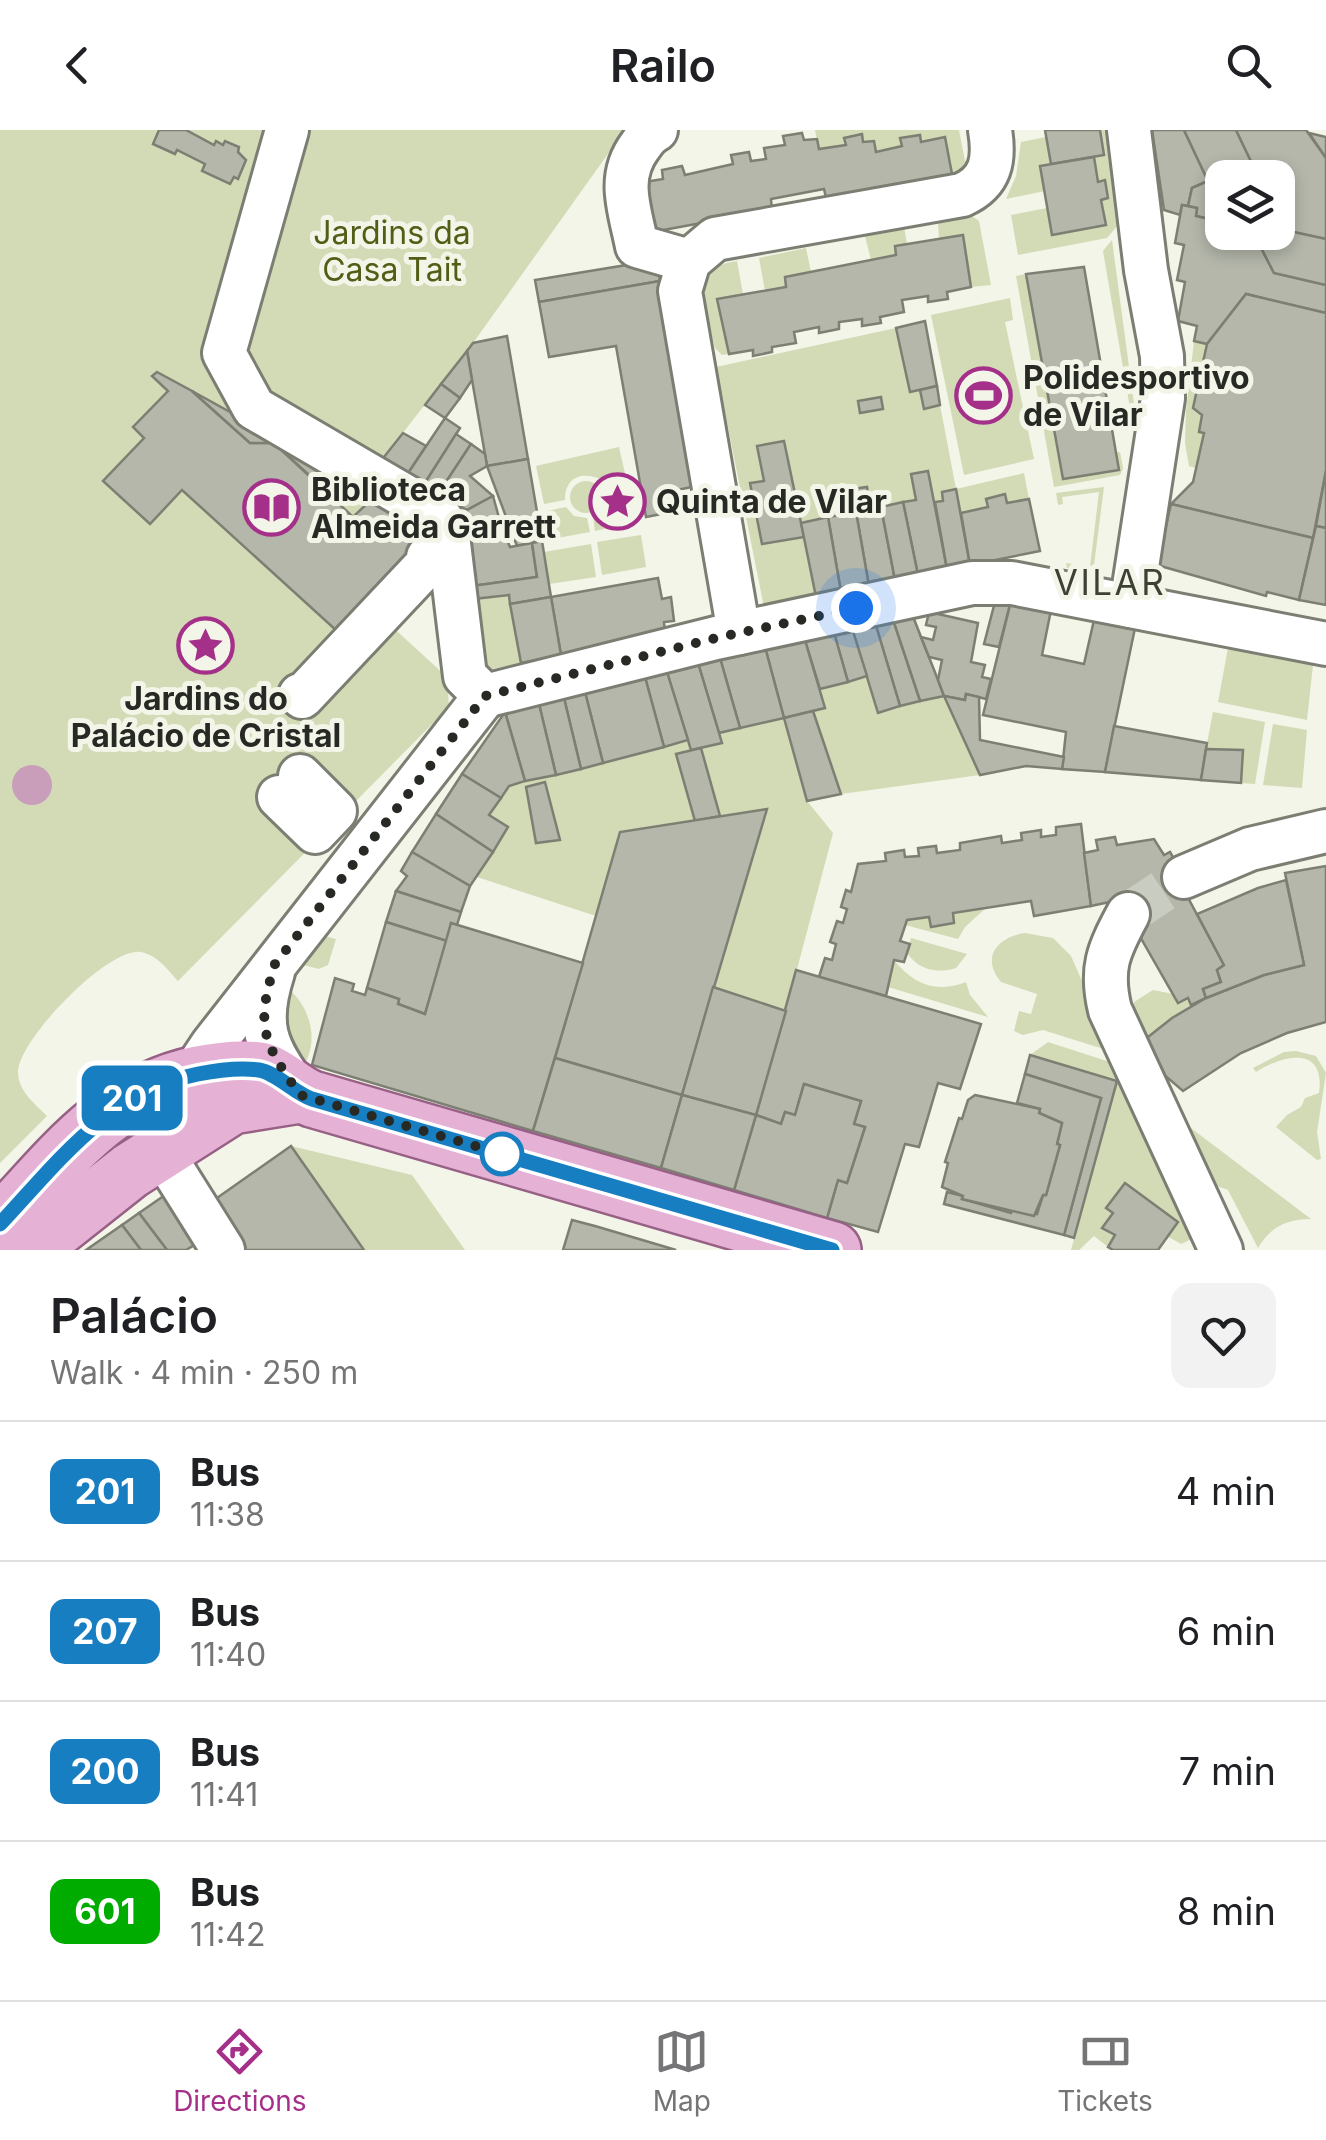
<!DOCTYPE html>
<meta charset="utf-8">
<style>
body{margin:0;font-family:Inter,sans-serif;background:#f2f2f2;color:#202124;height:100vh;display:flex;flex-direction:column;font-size:38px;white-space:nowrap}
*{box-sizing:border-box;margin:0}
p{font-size:32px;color:#757577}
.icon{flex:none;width:55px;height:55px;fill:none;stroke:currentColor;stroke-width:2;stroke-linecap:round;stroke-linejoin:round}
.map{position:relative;height:1120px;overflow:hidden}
.details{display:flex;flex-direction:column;background:#fff;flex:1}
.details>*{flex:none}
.badge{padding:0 20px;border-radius:15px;font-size:35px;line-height:65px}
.tools{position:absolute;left:1205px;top:30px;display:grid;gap:20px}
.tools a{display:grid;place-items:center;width:90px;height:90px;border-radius:20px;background:#fff;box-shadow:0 5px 15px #0003;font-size:50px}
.you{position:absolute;width:50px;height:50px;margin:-25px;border:8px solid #fff;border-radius:50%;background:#1a73e8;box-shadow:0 0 0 15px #1a73e833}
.map>.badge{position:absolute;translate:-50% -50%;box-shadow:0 0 0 5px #fff}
.round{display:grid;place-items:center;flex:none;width:105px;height:105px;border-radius:20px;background:#f2f2f2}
.headline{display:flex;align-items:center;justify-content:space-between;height:170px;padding:0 50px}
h1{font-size:48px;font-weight:600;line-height:75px}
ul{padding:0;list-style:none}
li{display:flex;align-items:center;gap:30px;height:140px;padding:0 50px;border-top:2px solid #e0e0e0}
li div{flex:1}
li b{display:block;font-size:38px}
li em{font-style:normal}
li .badge{min-width:110px;font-weight:700;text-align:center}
header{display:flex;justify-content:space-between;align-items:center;height:130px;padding:0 50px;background:#fff;font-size:45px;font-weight:600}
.dock{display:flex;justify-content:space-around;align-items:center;height:140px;border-top:2px solid #e0e0e0;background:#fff;font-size:28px;color:#757577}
.dock a{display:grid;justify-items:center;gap:5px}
.dock .current{color:#a53089}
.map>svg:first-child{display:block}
</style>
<header><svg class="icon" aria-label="back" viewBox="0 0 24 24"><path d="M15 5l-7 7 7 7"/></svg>Railo<svg class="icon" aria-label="search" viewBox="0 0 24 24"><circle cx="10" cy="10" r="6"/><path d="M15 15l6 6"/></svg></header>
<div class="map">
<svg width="1326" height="1120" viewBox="0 0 1326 1120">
<rect width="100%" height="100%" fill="#f2f5e7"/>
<g fill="#d2dbb6" fill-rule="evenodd">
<path d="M0 0H277L234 269 228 281 418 387 433 402 377 483 447 547 449 577 178 851C168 840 157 825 141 822 109 816 18 910 18 942 18 961 35 974 47 986L0 1033Z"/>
<path d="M305 0H625L473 213 377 336 266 272 241 224Z"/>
<path d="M815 0H959L965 31 975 32 955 60 944 7 921 12 919 5 901 8 902 16 876 22 874 11 863 12 861 4 845 8 846 15 819 19Z"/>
<path d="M1100 0H1115L1123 89 1107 108 1018 125 1011 85 1047 78 1053 105 1105 95 1101 70 1108 68 1105 51 1098 52 1094 27 1104 24Z"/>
<path d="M1046 7 1051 34 1045 61 1006 69 1016 46 1021 12Z"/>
<path d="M972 86 979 91 991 155 971 157 963 106 939 109 938 93Z"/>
<path d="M904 97 907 114 895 116 896 125 871 130 865 106Z"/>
<path d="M1112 110 1136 289 1154 273 1137 319 1103 121Z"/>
<path d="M806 118 811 142 785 147 786 157 765 161 759 128Z"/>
<path d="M737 131 743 164 717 169 729 224 722 225 715 218C708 183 687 137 737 131Z"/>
<path d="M1026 144 1062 349 1119 340 1116 323 1120 322 1123 338 1120 345 1054 357 1016 146Z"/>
<path d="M1010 168 1013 190 1005 192 1034 329 964 345 931 185Z"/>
<path d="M896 198 910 261 920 260 924 279 940 275 956 359 1024 343 1029 369 1007 373 1005 365 986 369 988 377 961 383 956 359 942 362 943 371 935 372 927 341 911 344 916 370 871 379 867 357 837 363 841 385 801 393 785 311 758 316 764 351 750 353 762 414 804 407 816 467 764 477 716 237Z"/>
<path d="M1194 211 1207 214 1193 278 1202 285 1199 302 1204 303 1196 338 1189 336 1185 313 1186 281Z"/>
<path d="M619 317 628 357 607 360 602 350C583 341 565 346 565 370L544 374 536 336Z"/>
<circle cx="586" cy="367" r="16"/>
<path d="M1104 357 1093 443 1067 438 1066 433 1090 437 1099 362 1062 367 1063 374 1058 375 1056 363Z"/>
<path d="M630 363 636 392 595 401 593 387 603 382 608 367Z"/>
<path d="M566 377 574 386 587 388 590 402 552 409 547 381Z"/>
<path d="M641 405 646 437 602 445 597 412Z"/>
<path d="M591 414 596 447 549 454 544 422Z"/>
<path d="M509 465 521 533 482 541 473 469Z"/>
<path d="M1228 518 1313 535 1307 590 1218 572Z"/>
<path d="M867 546 878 582 944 566 980 645 841 664 813 581 825 577 820 559Z"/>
<path d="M1213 582 1265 592 1255 654 1241 653 1243 620 1206 619Z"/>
<path d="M784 588 807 671 833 703 786 881 713 857 767 680 720 686 701 618 721 613 719 603Z"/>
<path d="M1273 594 1307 600 1302 658 1263 655Z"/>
<path d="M688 610 691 620 677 625 695 691 596 786 477 747 508 697 489 685 509 656ZM545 653 560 710 537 713Z"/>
<path d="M986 778 965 797 958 809 905 795 907 790Z"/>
<path d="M1025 803 1053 808 1071 826 1113 922 1043 900 1023 905 1014 901 1019 881 1031 884 1037 864 1001 852C980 827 998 807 1025 803Z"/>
<path d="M324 806 336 809 328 835 319 839 299 834Z"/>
<path d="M911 808 967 824 956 838C936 844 919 840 907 823Z"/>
<path d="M894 830C913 854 936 864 966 852L970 865 988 887 888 857Z"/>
<path d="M282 854C309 871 323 913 300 940L274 879Z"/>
<path d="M1153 860 1173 864 1178 872 1188 868 1191 875 1143 911 1132 884 1134 872Z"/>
<path d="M1048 912 1116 934 1198 1106 1181 1114 1167 1106 1178 1092 1125 1053 1106 1077 1113 1083 1103 1098 1115 1105 1108 1117 1094 1106 1079 1120H1071L1117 951 1030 925Z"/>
<path d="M1296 921 1316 926 1326 943 1317 1002 1321 1029 1317 1030 1276 997 1287 985 1301 977 1305 968 1319 963C1326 913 1280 926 1256 942L1253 938 1284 922Z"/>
<path d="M1179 989 1311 1089C1287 1089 1270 1097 1258 1118L1228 1060 1214 1055Z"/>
<path d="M291 1016 412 1045 465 1120H364Z"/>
</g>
<circle fill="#c99ebb" cx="32" cy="655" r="20"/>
<g fill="#b4b7aa" stroke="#7c7f72" stroke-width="2.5">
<path d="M159 0H186L214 15 216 11 223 15 225 11 239 17 238 22 246 30 238 49 234 47 230 54 202 41 205 34 177 20 175 24 153 14Z"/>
<path d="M1045 0H1100L1104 25 1051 34Z"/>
<path d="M1152 0H1184L1208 51 1192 58 1188 76 1182 75 1180 85 1164 80Z"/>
<path d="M1184 0H1236L1259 48H1222V100V92L1196 86 1197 78 1188 76 1192 58 1208 51Z"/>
<path d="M1236 0H1306L1326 28V109L1284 100 1278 86V48H1259Z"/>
<path d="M802 3 804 10 817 9 819 19 846 15 844 8 862 4 863 12 874 11 876 22 902 16 900 8 920 5 921 12 945 7 955 60 827 72 824 59 771 69 772 80 647 103 639 53 663 49 662 40 682 36 685 45 733 34 731 25 749 22 751 31 766 29 764 18 785 15 783 6Z"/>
<path d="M1309 3 1326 7V28Z"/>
<path d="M1094 27 1098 52 1105 50 1108 68 1101 70 1106 95 1052 105 1040 36Z"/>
<path d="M1182 75 1197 78 1196 86 1222 92V102L1256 108 1274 143 1326 155V183L1246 164 1207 214 1194 211 1197 196 1178 191 1185 152 1177 150 1184 115 1175 113Z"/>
<path d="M1278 86 1284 100 1326 109V155L1274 143 1256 108 1233 102H1278Z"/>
<path d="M963 105 971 157 947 162 948 169 928 172V166L902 170 904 182 880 187 881 193 862 196V189L839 192V199L819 203V197L794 202 796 213 772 217V222L753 226V220L729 224 717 169 786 157 785 147 896 125 895 116Z"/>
<path d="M657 130 660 151 539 172 535 150Z"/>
<path d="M1084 137 1119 340 1063 349 1026 144Z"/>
<path d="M660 151 696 356 673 361 677 381 646 387 616 216 549 227 539 172Z"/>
<path d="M1246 164 1326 183V341L1313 408 1171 374 1193 352 1204 303 1199 302 1202 285 1193 278 1207 214Z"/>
<path d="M925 191 937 256 910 262 896 198Z"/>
<path d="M507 206 528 329 487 336 467 221 473 213Z"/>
<path d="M467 221 472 250 460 268 441 254Z"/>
<path d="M157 242 192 261 250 313H274L353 387 374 367 434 421 349 512 182 360 150 394 103 351 144 308 133 297 168 261 152 246Z"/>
<path d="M441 254 460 268 445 288 425 275Z"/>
<path d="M937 256 940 275 924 279 920 260Z"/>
<path d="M192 261 335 340 321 356 274 313H250Z"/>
<path d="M881 267 883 279 860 283 858 271Z"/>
<path d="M445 288 460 298 423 356 406 346Z"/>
<path d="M403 303 426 316 406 346 380 332Z"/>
<path d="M456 304 471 314 438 364 423 356Z"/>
<path d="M784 311 804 407 762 414 750 353 764 351 757 316Z"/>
<path d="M471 314 485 324 487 336 470 346 493 366 467 380 438 364Z"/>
<path d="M528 329 542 411 517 416 487 336Z"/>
<path d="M928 341 947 439 918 445 903 372 916 370 911 344Z"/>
<path d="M1326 341V398L1316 396Z"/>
<path d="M867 357 871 379 881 377 895 450 869 456 852 359Z"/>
<path d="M852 359 869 456 841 462 828 387 841 385 837 363Z"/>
<path d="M956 359 970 435 947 439 935 372 943 371 942 362Z"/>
<path d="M1005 364 1007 373 1029 369 1040 421 970 435 961 383 988 377 986 369Z"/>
<path d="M493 366 501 395 469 402 467 380Z"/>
<path d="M903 372 918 445 895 450 881 377Z"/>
<path d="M1171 374 1313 408 1299 470 1267 462 1266 466 1157 435Z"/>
<path d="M828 387 841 462 816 467 801 393Z"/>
<path d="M501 395 510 417 532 413 537 447 472 456 469 402Z"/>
<path d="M1316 396 1326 398V475L1299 470Z"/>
<path d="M542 411 551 467 510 474 509 465 473 469 472 456 537 447 532 413Z"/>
<path d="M658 448 662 469 671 467 674 491 664 492 665 502 561 525 551 467Z"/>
<path d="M551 467 561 525 521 533 510 474Z"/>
<path d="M996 468 1011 471 999 517 984 514Z"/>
<path d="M1011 471 1051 480 1042 525 1084 534 1094 490 1135 498 1105 642 1062 639 1066 602 983 585Z"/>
<path d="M910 479 938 550 944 566 920 571 891 484Z"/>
<path d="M929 482 978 493 971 532 985 535 982 547 991 549 986 569 966 564 965 570 944 566 938 550 942 530 929 527 921 507 933 510 936 497 926 495Z"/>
<path d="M891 484 920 571 900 576 874 489Z"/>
<path d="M874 489 900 576 878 583 851 495Z"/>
<path d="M851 495 867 546 848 552 833 499Z"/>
<path d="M833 499 848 552 820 559 804 507Z"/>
<path d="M804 507 825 578 784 588 765 517Z"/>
<path d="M765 517 784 588 740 598 720 528Z"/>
<path d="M720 528 740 598 719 603 698 533Z"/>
<path d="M698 533 722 613 691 620 667 542Z"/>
<path d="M667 542 688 610 664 617 645 547Z"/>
<path d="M645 547 664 617 603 633 585 562Z"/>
<path d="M585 562 603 633 581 639 564 568Z"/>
<path d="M966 564 979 567 980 610 1064 627 1062 639 1026 636 980 645 944 566 965 570Z"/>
<path d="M564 568 581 639 556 645 539 574Z"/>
<path d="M539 574 556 645 525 651 505 582Z"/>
<path d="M813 581 841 664 807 671 784 588Z"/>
<path d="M505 582 525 651 509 656 501 668 462 644Z"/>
<path d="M1114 596 1207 613 1201 650 1105 642Z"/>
<path d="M701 618 720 686 695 691 676 624Z"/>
<path d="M1206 619 1243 620 1241 653 1201 650Z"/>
<path d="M462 644 501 668 489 685 508 697 493 722 436 684Z"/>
<path d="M545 652 560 710 536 713 526 657Z"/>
<path d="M767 679 682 965 555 928 620 702Z"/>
<path d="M436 684 493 722 470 756 412 722Z"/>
<path d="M1081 694 1091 776 1034 786 1031 771 953 783 954 793 931 797 929 787 907 790 900 811 910 814 904 832 894 830 886 866 819 847 825 828 832 830 836 814 830 812 837 791 843 793 847 779 841 777 846 760 851 762 858 734 886 731 885 723 904 720 905 727 919 726 918 718 936 716 937 723 960 720V713L1001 706 1002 713 1022 710 1021 703 1041 700V707L1056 705V697Z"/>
<path d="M1115 707 1117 715 1154 709 1164 725 1170 722 1191 759 1185 762 1224 835 1217 840 1221 852 1203 859 1206 868 1191 875 1188 868 1178 873 1119 770 1091 776 1084 723 1098 720 1096 710Z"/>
<path d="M412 722 470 756 461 782 396 761 407 746 401 741Z"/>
<path d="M1326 736V892L1287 903 1241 923 1183 961 1148 931 1154 925 1143 911 1172 888 1206 868 1264 845 1304 835 1285 743Z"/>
<path d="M1286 750 1304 835 1264 845 1206 868 1203 859 1221 852 1217 840 1224 835 1197 784 1258 758Z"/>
<path d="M396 761 461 782 457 795 451 793 447 811 386 792Z"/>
<path d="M386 792 447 811 425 884 398 874 399 869 367 858Z"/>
<path d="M451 793 583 833 533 1001 312 935 335 848 354 854 352 861 365 865 367 858 399 869 398 874 425 884Z"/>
<path d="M796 840 981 894 960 959 938 953 919 1017 905 1014 878 1102 827 1088 838 1050 847 1053 865 997 854 994 861 971 804 954 795 985 785 982 781 994 756 985Z"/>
<path d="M713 857 786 881 756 985 682 965Z"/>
<path d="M1030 925 1117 951 1074 1108 1064 1105 1101 968 1025 944Z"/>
<path d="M555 928 682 965 661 1038 533 1001Z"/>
<path d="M1025 944 1101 968 1064 1105 944 1074 947 1062 963 1066 962 1069 1011 1083 1012 1080 1037 1084 1043 1065H1046L1060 1015 1057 1014 1062 993 1039 983 1040 979 1017 973Z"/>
<path d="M804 954 861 971 854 994 865 997 847 1053 838 1050 827 1088 734 1060 756 985 781 994 785 982 795 985Z"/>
<path d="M682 965 756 985 734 1060 661 1038Z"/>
<path d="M975 965 1040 979 1039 983 1062 993 1057 1014 1060 1015 1046 1065H1043L1034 1086 962 1069 963 1066 942 1057 948 1033 945 1032 959 988 962 989 968 970Z"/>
<path d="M291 1016 364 1120H239L207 1075Z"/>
<path d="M1125 1053 1178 1092 1158 1120H1113L1108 1117 1115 1105 1102 1098 1113 1083 1106 1078Z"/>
<path d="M165 1065 196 1114 186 1120H167L139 1083Z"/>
<path d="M139 1083 167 1120H141L122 1095Z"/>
<path d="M572 1090 595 1096 676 1120H563Z"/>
<path d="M122 1095 141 1120H86Z"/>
</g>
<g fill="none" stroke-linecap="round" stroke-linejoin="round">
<path stroke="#c9ccc0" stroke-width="42" stroke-dasharray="42 21" stroke-linecap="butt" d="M1128 784 1184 747"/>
<defs>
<g id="minor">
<path d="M287 0 224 223 254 278 439 386 447 397 465 546 485 566"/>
<path d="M656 0C648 4 645 9 640 16 616 48 630 80 637 116L689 131"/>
<path d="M1129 0 1146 140 1162 226 1163 268 1131 476"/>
<path d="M739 503 680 161 689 131 715 109 962 65C991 52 995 30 990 0"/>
<path d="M300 565 302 567 431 430 428 427"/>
<path d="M485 566 716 508 972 453H1012L1326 514"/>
<path d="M279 667 315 702 335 681 300 646"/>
<path d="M1184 747 1250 719 1326 701"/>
<path d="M1128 784C1108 821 1100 839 1110 880L1221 1120"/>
<path d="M273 842C256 895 265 916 297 960"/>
<path d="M192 945 212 915 485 566"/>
<path d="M161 1021 223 1120"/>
</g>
<g id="major">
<path d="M0 1094C58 1032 109 962 198 944 218 940 238 937 259 940 277 943 294 963 312 969L833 1120"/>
<path d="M30 1120 130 1041 232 976 300 965"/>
</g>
</defs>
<use href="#minor" stroke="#7b7e72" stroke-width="48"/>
<use href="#major" stroke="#976085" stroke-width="60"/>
<use href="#minor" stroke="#fff" stroke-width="42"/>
<use href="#major" stroke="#e5b1d5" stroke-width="55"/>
</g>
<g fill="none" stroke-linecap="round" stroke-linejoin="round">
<defs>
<path id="line" d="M0 1094C58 1032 109 962 198 944 218 940 238 937 259 940 277 943 294 963 312 969L832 1120"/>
</defs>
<use href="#line" stroke="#fff" stroke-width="22"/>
<use href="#line" stroke="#187ec2" stroke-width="15"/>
<path stroke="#272924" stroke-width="10" stroke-dasharray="0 18" d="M502 1024 506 1025 300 965C263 912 255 897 275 834L485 566 716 508 856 478"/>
</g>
<defs>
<symbol id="stadium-ring" viewBox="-11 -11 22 22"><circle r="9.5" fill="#f2f5e7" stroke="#a53089" stroke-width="1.5"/><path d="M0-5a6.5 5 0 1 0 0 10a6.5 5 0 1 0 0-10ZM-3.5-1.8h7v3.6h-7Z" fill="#a53089"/></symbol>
<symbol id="sight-ring" viewBox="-11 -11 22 22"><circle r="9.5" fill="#f2f5e7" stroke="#a53089" stroke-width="1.5"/><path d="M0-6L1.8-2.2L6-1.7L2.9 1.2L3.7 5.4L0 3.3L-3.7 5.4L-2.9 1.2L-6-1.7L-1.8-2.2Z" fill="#a53089"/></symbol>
<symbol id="library-ring" viewBox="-11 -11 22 22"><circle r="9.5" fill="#f2f5e7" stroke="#a53089" stroke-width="1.5"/><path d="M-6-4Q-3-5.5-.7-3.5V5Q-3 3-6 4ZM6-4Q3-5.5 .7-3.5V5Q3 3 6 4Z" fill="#a53089"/></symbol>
</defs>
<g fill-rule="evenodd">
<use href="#stadium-ring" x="952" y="234" width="63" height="63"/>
<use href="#sight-ring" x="586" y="340" width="63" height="63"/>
<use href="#library-ring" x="240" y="346" width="63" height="63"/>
<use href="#sight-ring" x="174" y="484" width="63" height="63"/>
</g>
<circle fill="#fff" stroke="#187ec2" stroke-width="5" cx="502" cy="1024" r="20"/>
<g text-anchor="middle" stroke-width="10" stroke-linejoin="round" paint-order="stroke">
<g font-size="32" fill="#525e16" stroke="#f2f5e7">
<text x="392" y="114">Jardins da<tspan x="392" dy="37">Casa Tait</tspan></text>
</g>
<g font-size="32" font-weight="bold" fill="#272924" stroke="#f2f5e7" text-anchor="start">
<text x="1023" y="259">Polidesportivo<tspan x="1023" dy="37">de Vilar</tspan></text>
<text x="311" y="371">Biblioteca<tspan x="311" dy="37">Almeida Garrett</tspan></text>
<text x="656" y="383">Quinta de Vilar</text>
<text x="206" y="580" text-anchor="middle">Jardins do<tspan x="206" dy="37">Palácio de Cristal</tspan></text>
</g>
<g font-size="35" letter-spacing="2.5" fill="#3d4035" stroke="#f2f5e7">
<text x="1110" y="465">VILAR</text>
</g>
</g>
</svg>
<div class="tools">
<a><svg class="icon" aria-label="layers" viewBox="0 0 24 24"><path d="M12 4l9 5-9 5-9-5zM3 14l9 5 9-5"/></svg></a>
</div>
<div class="you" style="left:856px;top:478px"></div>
<b class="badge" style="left:132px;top:968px;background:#187ec2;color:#fff">201</b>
</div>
<section class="details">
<div class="headline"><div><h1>Palácio</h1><p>Walk · 4 min · 250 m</p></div><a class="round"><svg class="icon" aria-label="heart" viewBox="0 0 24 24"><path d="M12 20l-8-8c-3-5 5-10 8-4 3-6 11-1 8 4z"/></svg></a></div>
<ul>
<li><span class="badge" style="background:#187ec2;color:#fff">201</span><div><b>Bus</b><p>11:38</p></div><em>4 min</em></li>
<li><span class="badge" style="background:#187ec2;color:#fff">207</span><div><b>Bus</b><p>11:40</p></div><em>6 min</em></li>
<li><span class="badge" style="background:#187ec2;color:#fff">200</span><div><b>Bus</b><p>11:41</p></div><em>7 min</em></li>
<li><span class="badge" style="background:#00ac00;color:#fff">601</span><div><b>Bus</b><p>11:42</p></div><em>8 min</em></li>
</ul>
</section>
<nav class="dock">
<a class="current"><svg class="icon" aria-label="directions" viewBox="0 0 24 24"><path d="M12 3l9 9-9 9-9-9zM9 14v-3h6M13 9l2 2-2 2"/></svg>Directions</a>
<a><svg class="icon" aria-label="map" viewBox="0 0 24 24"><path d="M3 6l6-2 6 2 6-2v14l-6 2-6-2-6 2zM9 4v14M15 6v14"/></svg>Map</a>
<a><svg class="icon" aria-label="tickets" viewBox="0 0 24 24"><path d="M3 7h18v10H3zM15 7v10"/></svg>Tickets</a>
</nav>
